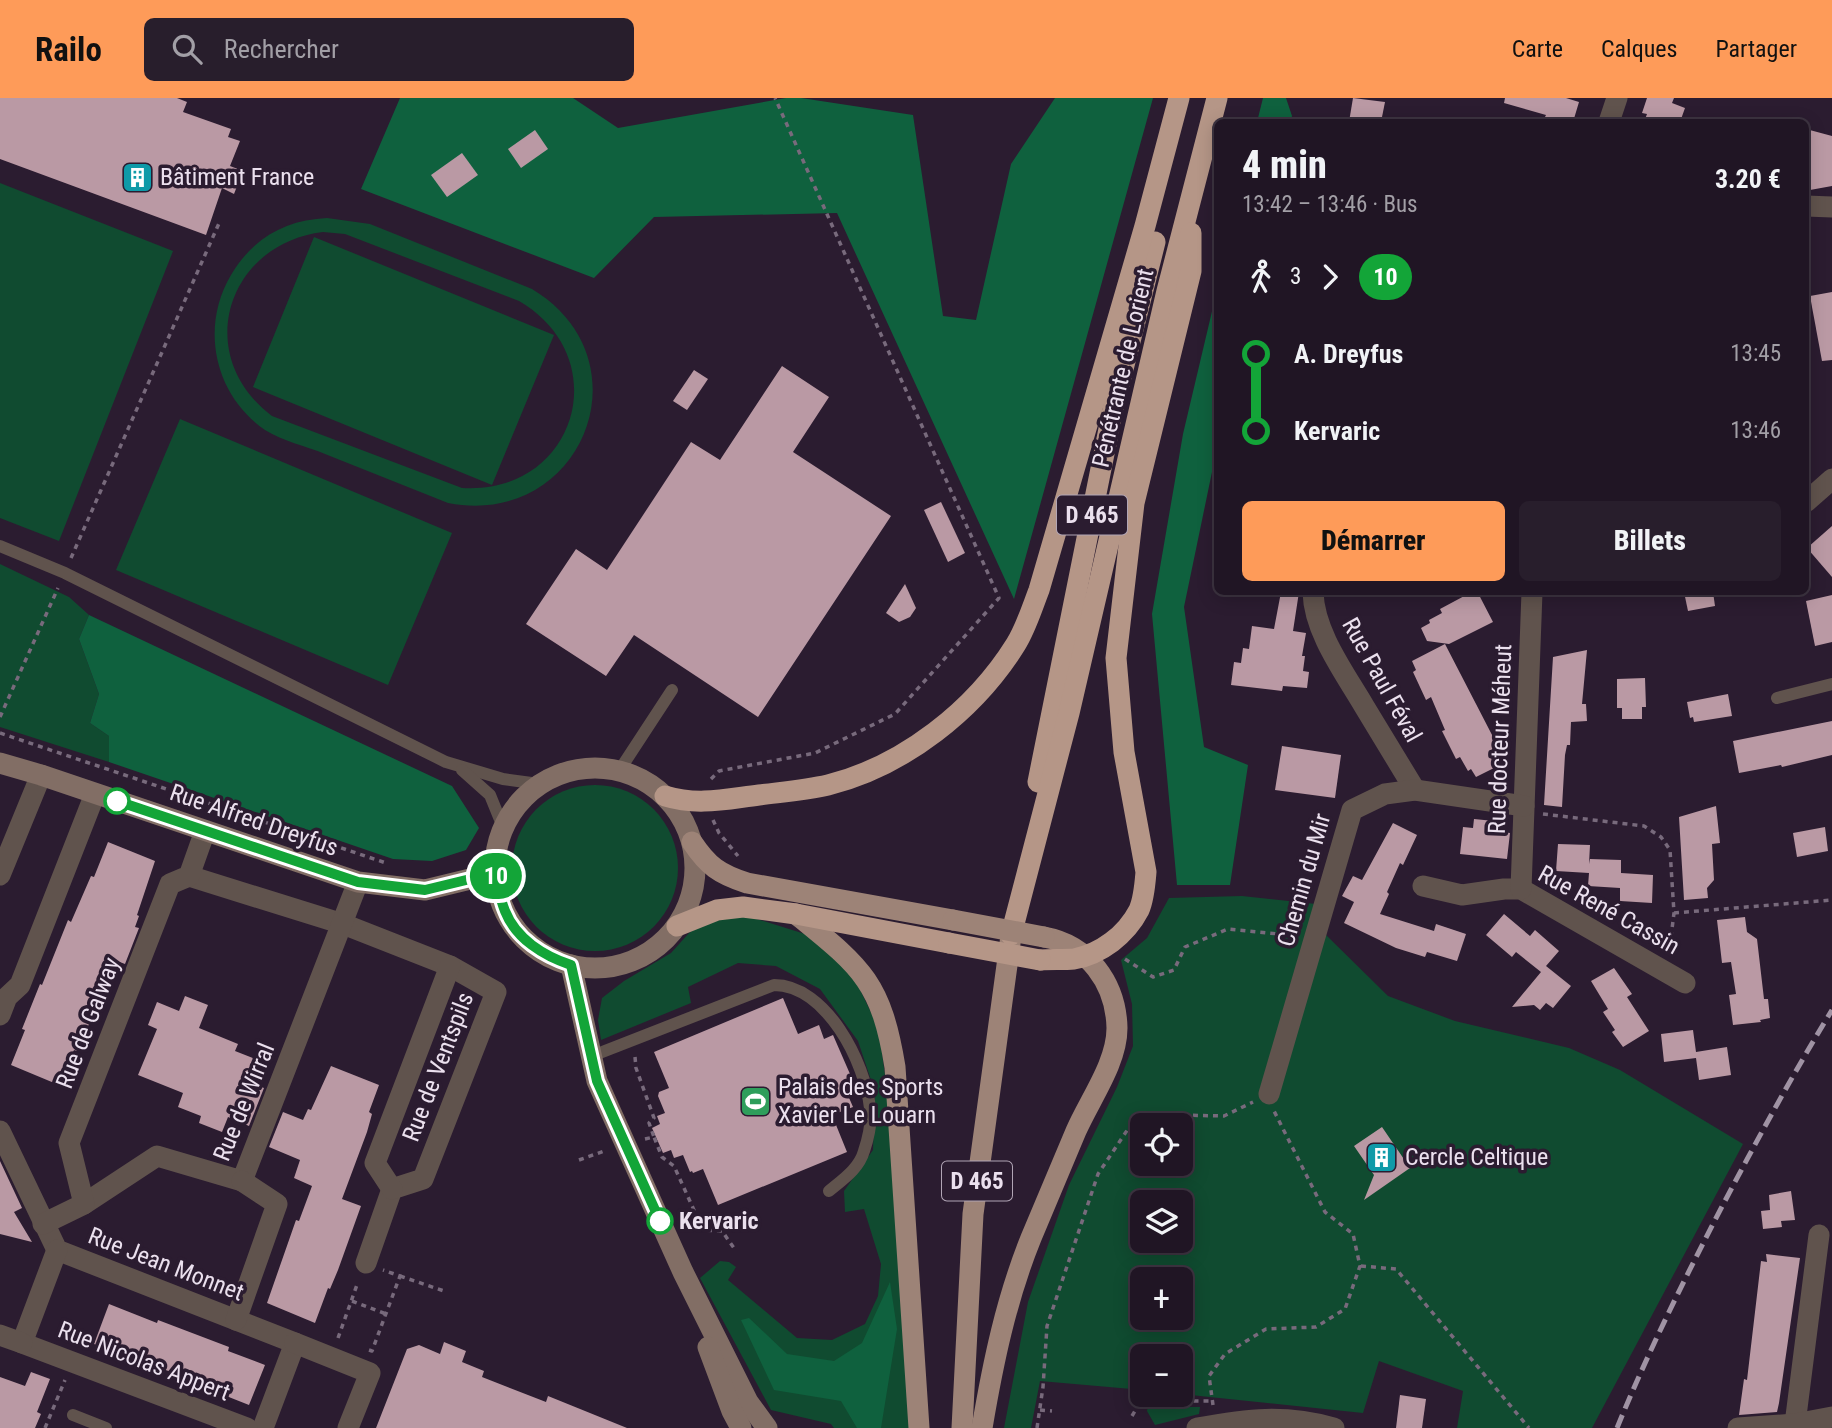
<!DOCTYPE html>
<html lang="fr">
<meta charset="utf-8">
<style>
body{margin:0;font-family:"Roboto Condensed",sans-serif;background:#281e2c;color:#f1f3f6;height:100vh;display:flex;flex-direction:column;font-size:26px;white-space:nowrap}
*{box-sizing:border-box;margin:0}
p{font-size:23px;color:#a29fa6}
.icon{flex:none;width:38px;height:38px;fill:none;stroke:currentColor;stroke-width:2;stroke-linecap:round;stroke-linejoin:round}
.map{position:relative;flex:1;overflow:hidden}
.side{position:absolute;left:1214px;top:21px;width:595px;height:476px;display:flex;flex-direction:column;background:#201524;border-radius:10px;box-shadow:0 4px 18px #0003,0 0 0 2px #3d3441}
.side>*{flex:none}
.badge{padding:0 14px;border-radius:23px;font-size:24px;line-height:46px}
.tools{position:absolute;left:1130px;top:1015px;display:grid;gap:14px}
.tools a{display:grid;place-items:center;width:63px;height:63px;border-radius:10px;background:#201524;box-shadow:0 4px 18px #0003,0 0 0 2px #3d3441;font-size:35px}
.map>.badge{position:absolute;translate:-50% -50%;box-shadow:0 0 0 4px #fff}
.legs{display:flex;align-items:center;gap:10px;height:77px;padding:0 28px;font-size:23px}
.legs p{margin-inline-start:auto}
.overview{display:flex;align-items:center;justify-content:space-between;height:119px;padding:0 28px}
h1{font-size:38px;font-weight:800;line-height:52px}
.primary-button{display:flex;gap:14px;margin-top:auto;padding:14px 28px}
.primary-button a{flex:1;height:80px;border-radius:10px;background:#fe9b59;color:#111;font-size:28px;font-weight:800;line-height:80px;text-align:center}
.primary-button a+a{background:#281e2c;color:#f1f3f6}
ul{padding:0 28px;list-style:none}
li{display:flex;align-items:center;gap:24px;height:77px;font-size:26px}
li i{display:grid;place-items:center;width:10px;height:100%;margin:0 9px;background:currentColor}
li i::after{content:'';width:18px;height:18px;margin:-9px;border:5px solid;border-radius:50%;background:#201524}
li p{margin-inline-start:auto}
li:first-child i{background:linear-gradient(#0000 50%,currentColor 0)}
li:last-child i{background:linear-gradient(currentColor 50%,#0000 0)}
header{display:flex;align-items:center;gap:42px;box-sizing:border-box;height:98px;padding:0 35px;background:#fe9b59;color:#111}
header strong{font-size:33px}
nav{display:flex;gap:38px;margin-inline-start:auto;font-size:24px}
.search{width:490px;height:63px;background:#281e2c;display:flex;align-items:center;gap:18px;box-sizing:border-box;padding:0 24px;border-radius:10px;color:#a29fa6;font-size:26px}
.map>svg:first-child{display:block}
</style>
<header>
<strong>Railo</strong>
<div class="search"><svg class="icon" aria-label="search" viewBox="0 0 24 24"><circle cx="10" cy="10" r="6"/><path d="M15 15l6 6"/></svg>Rechercher</div>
<nav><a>Carte</a><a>Calques</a><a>Partager</a></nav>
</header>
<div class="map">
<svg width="1832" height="1330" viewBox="0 0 1832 1330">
<rect width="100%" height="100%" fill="#2b1c30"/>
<g fill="#104b30" fill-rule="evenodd">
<path d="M0 85 173 153 59 443 0 420Z"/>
<path d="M327 120 370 126 532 191C650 262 582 431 448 405 407 389 366 372 325 356 306 348 282 343 265 332 214 297 200 229 231 177 253 140 285 122 327 120ZM323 134 345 136 519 203C617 260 576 397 462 390L272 318C192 258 226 146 323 134Z"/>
<path d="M314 139 554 237 492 387 253 289Z"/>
<path d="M180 321 452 435 388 587 116 472Z"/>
<path d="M0 466 69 499 89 517 79 541 99 596 90 625 109 638V664L0 629Z"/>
<circle cx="595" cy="770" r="83"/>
<path d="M1242 798 1316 806 1326 837 1388 898 1455 923 1569 950 1620 972 1743 1046 1592 1330H1457L1463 1293 1379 1263 1363 1315 1181 1296V1258H1143V1292L1040 1283 1031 1330H1004L1028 1204 1069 1087 1117 989 1133 948 1132 906 1121 862 1147 840 1169 800ZM1143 1027H1181V1066H1143ZM1143 1104H1181V1143H1143ZM1143 1181H1181V1220H1143Z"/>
<path d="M744 817 805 836 853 877 879 931 888 1001 910 1330H834L831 1326 771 1312 700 1180 720 1163 729 1164 736 1169 728 1182 797 1240 832 1242 865 1226 878 1198 881 1166 864 1111 845 1114 844 1093 873 1052 875 994 858 943 820 891 776 868 738 865 688 889 691 905 601 942 598 922 602 900 624 883 671 855 689 835 711 820Z"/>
<path d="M1148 1309H1200L1199 1316 1155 1327 1147 1313Z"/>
</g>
<g fill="#0f613e">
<path d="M400 0H573L618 30 786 0H801L913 17 943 218 976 222 1011 66 1055 0H1153L1014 501 837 115 654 119 594 180 361 91Z"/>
<path d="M1263 0H1286L1292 18 1290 24H1257Z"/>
<path d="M1218 188V345L1184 509 1204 649 1248 667 1230 787H1177L1152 516 1183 336Z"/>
<path d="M89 517 452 688 479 730 466 752 432 763 393 761 109 664V638L90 625 99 596 79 541Z"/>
<path d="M890 1184 897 1231 881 1330H857L841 1303 774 1292 741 1222 749 1220 787 1256 834 1263 862 1245Z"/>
</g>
<g fill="#ba99a4">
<path d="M0 0H177L187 4 183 14 231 31 228 39 240 43 230 68 243 73 234 96 222 90 206 137 0 61Z"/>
<path d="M1353 0 1385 4 1381 24H1349Z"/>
<path d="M1505 0H1566L1579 4 1573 24H1563L1545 19 1546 17 1504 5Z"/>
<path d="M1647 0H1674L1672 5 1685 10 1680 24H1644L1647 16 1642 15Z"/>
<path d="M1806 31 1832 38V88L1810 92V89L1806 88Z"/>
<path d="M535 32 548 51 521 70 508 51Z"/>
<path d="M462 55 478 77 447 99 431 77Z"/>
<path d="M1832 194V262L1822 263 1810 198Z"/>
<path d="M782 268 829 299 793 354 891 418 758 619 634 537 606 578 526 526 576 451 607 472 691 344 720 362Z"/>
<path d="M694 272 708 281 687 312 673 303Z"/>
<path d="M941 404 965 455 948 464 924 412Z"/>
<path d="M1832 428V479L1807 450Z"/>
<path d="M905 486 916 510 910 519 899 524 886 515Z"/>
<path d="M1281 494H1299L1293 533 1306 535 1302 558H1305L1303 573 1309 574 1307 590 1283 588 1282 593 1231 587 1234 564 1241 565 1243 550 1249 551 1252 528 1274 531Z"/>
<path d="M1684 494H1713L1715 508 1688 513Z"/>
<path d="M1478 495 1493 524 1449 546 1427 543 1421 530 1430 525 1429 522 1442 515 1440 511 1468 496 1470 499Z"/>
<path d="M1832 497V544L1815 548 1806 503Z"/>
<path d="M1445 546 1506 664 1476 679 1471 671 1468 673 1460 659 1456 661 1442 633 1445 632 1431 599 1426 602 1413 574 1416 572 1412 563Z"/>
<path d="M1587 552 1582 606H1586L1587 623 1571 624 1570 647H1567L1565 657 1562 709 1544 707 1553 559Z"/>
<path d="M1645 580 1646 609H1642V621H1622V610H1617V581Z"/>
<path d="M1728 596 1732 618 1694 624 1693 619 1690 620 1687 604Z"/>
<path d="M1832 623V657L1782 669 1781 667 1739 675 1733 643Z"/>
<path d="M1282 648 1341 657 1335 700 1275 692Z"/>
<path d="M1716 708 1720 745 1712 746 1714 782 1707 790 1708 800 1684 802 1679 719Z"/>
<path d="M1474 721 1494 723 1492 732 1510 735 1507 761 1460 756 1463 729 1473 730Z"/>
<path d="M1393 725 1417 737 1403 767 1400 765 1387 794 1389 796 1380 816 1434 833 1436 826 1466 836 1457 863 1427 854 1425 859 1396 850 1344 825 1354 804 1342 798 1353 778 1362 782Z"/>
<path d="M1825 729 1828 753 1797 759 1793 735Z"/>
<path d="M108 744 155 763 137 817 139 818 135 829 139 830 125 866 109 860 91 905 95 907 90 924 77 953 74 952 59 987 11 967 25 932 22 931 40 886 42 887 68 822 71 824 91 778 94 779Z"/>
<path d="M1558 746 1590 747 1589 766 1590 761 1621 762V775L1653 777 1652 805 1620 803V790L1588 788 1589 775 1556 773Z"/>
<path d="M1504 816 1530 838 1535 832 1559 853 1546 868 1571 888 1553 910 1546 905 1540 912 1534 907 1512 909 1541 874 1516 854 1512 859 1486 837Z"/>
<path d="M1745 819 1747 834 1757 841 1764 901H1768L1770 920 1760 922 1761 924 1733 927 1729 897 1736 896 1731 864 1722 865 1717 822Z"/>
<path d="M1614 870 1632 896 1627 899 1649 933 1623 949 1612 934 1615 932 1603 914 1608 911 1591 883Z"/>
<path d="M185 898 208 907 199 930 238 946 235 953 266 965 257 987 264 990 249 1028 228 1019 222 1034 199 1025 201 1018 178 1009 183 995 138 977 157 931 148 927 157 904 179 913Z"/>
<path d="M783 900 798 936 819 927 824 941 833 937 850 976 856 992 847 995 853 1009 832 1017 847 1054 718 1107 703 1071 693 1075 692 1073 690 1074 683 1057 674 1060 671 1052 663 1055 652 1030 660 1026 657 1018 665 1015 658 998 659 994 669 990 654 954Z"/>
<path d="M1693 932 1696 954 1727 949 1731 977 1699 982 1696 960 1664 964 1661 936Z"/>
<path d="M331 968 379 987 369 1014 372 1016 367 1034 342 1101 361 1108 338 1172 330 1191 328 1190 315 1225 267 1205 296 1122 299 1123 312 1088 294 1080 300 1062 269 1049 283 1014 303 1022 308 1011 311 1012Z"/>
<path d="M1382 1029 1410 1070 1364 1102 1374 1077 1354 1048Z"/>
<path d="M0 1063 22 1110 14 1114 32 1144 0 1136Z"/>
<path d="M1791 1093 1795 1122 1781 1123 1782 1129 1763 1131 1761 1113 1770 1112 1769 1097Z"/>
<path d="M1766 1156 1800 1160 1779 1305 1777 1314 1739 1317 1744 1281 1747 1282 1761 1163 1767 1164Z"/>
<path d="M109 1206 157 1225 158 1222 229 1249 228 1253 265 1267 249 1307 206 1290 207 1287 94 1246Z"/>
<path d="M444 1244 466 1253 462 1264 484 1273 482 1279 546 1304 548 1298 627 1330H376L407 1251 419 1247 440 1256Z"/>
<path d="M31 1274 50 1281 37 1314 41 1316 35 1330H0V1279L25 1288Z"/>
<path d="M1400 1297 1426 1301 1422 1330H1396Z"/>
</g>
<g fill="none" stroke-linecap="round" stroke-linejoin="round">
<g stroke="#786a7c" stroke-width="3.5" stroke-dasharray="5 5" stroke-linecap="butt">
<path d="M71 460 220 123"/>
<path d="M0 619 58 490"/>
<path d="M0 635 386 765"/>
<path d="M711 681 719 673 815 655 895 616 999 500 775 0"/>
<path d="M1543 716 1644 728 1661 739 1670 752 1674 815 1669 855"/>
<path d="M713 722 719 735 738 758"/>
<path d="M1674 815 1832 802"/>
<path d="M1125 861 1153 879 1174 872 1185 849 1228 831 1279 836"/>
<path d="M635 959 636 970 654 1020 649 1025 654 1039"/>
<path d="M645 1041 654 1039 662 1059 674 1068 703 1132 722 1133 736 1153"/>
<path d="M579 1062 607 1052"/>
<path d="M1361 1168 1396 1171 1529 1330"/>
<path d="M400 1178 444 1193"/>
<path d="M352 1203 386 1216"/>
<path d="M338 1240 358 1184"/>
<path d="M369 1252 372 1253 400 1178 383 1172"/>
<path d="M1213 1307 1209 1278 1225 1256 1266 1231 1316 1229 1345 1211 1360 1168 1353 1136 1325 1114 1274 1013"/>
<path d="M1040 1312 1052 1313"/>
<path d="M1132 1318 1141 1303H1213"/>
<path d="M45 1330 65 1282"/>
<path d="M1037 1330 1043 1289 1047 1228 1098 1076 1138 1016 1224 1018 1253 1004"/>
</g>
<g stroke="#60534d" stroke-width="12">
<path d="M0 448 65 475 446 664 503 681 539 686"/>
<path d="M1777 600 1832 586"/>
<path d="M462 672 490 697 503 729"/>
<path d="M619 673 672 592"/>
<path d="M592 958 774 887C826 887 865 964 870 1010 872 1023 868 1041 864 1053 859 1071 842 1082 829 1093"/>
<path d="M73 1317 106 1330"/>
</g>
<g stroke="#60534d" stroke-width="21">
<path d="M1609 24 1617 0"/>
<path d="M1806 108 1832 109"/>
<path d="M1806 404 1832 381"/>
<path d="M1313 494C1314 534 1344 574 1364 608 1381 636 1398 664 1415 692"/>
<path d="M0 777 41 677"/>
<path d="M189 778 343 826 450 868 496 894 423 1081 392 1091 366 1165"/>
<path d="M1423 788 1462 797 1504 791H1521L1685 885"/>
<path d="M1521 791 1532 494"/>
<path d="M0 917 7 899 20 887 91 706"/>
<path d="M1269 996 1352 712 1385 696 1415 692 1524 708"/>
<path d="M0 1033 57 1152 295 1245 263 1330"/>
<path d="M392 1091 375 1065 450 868"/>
<path d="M84 1106 157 1058 242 1083 358 784"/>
<path d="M43 1126 84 1106 69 1045 170 786 189 778 205 733"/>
<path d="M57 1152 22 1245 247 1330"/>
<path d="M236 1222 277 1106 242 1083"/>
<path d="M0 1237 22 1245"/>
<path d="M295 1245 370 1275 348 1330"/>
<path d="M1795 1326 1819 1137"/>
<path d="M1197 1330C1247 1321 1284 1316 1334 1330"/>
<path d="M1738 1330 1795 1326 1832 1319"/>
</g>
<g stroke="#826e65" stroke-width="21">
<path d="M0 665 41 677 358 784 425 792 495 775"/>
<circle cx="595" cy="770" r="100"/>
<path d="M571 867 597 983 683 1174 748 1304 767 1330"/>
<path d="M708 1249 732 1313 741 1330"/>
</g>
<g stroke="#9d8377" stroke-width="21">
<path d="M692 744C708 768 719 776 747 785L953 822"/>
<path d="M796 816C861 869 881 883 895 969L919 1330"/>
<path d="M962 1330 973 1116 1011 838"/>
<path d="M982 1330C993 1265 1006 1202 1031 1140 1046 1104 1061 1068 1076 1033 1090 1001 1117 965 1117 930 1116 885 1088 847 1044 839"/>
</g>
<g stroke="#b59687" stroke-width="21">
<path d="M1038 684 1113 311 1155 144"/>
<path d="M665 698C698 708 726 701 759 697 782 694 806 692 828 687 904 668 975 612 1016 546 1026 530 1032 510 1039 492L1145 128 1179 0"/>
<path d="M677 828 717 812 743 809 796 816 949 845"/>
<path d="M1011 837 1069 615 1167 193 1217 0"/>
<path d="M1040 862C1051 861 1063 862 1074 861 1101 856 1126 837 1139 812 1144 801 1145 786 1146 774L1124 654 1116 560 1134 405 1191 173V135"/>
</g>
<path stroke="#a093a4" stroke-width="5" stroke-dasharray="14 7" stroke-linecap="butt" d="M1617 1330C1646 1259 1680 1190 1715 1122 1752 1051 1790 981 1832 912"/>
<path stroke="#9d8377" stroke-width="21" d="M953 822 1044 839"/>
<path stroke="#b59687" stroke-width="21" d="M949 845 1040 862"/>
</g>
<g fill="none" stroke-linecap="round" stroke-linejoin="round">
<defs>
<path id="line-1" d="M117 703 358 784 425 792 495 775C498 788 500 801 505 813 516 841 544 858 571 867L597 983 660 1123"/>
</defs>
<use href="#line-1" stroke="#fff" stroke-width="16"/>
<use href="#line-1" stroke="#13a538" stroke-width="10"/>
</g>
<defs>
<symbol id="building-square" viewBox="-11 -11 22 22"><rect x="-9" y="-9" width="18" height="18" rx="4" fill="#0f9aa8" stroke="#2b1c30"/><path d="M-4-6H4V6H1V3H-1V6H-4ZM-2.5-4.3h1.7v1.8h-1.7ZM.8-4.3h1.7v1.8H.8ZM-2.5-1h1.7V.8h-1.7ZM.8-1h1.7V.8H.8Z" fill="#fff"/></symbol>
<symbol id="stadium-square" viewBox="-11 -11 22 22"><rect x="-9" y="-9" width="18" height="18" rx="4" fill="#2e9e5b" stroke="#2b1c30"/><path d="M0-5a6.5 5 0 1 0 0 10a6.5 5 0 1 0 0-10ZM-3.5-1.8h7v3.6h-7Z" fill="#fff"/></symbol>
</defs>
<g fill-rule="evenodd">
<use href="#building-square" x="120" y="62" width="35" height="35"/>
<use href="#stadium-square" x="738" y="986" width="35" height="35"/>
<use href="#building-square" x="1364" y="1042" width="35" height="35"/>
</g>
<g fill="#fff" stroke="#13a538" stroke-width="3.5">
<circle cx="117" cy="703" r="12"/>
<circle cx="660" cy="1123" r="12"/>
</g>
<g text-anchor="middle" stroke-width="7" stroke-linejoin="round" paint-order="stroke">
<g fill="#2b1c30" stroke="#b1a5b5" stroke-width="2">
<rect x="1057" y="397.5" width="70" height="39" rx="5"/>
<rect x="942" y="1063.5" width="70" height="39" rx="5"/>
</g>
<g font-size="23" font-weight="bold" fill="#ebe0ee">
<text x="1092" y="425">D 465</text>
<text x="977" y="1091">D 465</text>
</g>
<g font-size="24" fill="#ebe0ee" stroke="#2b1c30" text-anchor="start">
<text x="160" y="87">Bâtiment France</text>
<text x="778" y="997">Palais des Sports<tspan x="778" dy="28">Xavier Le Louarn</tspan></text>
<text x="1405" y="1067">Cercle Celtique</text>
</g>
<g font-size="24" fill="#ebe0ee" stroke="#2b1c30">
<text transform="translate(1123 270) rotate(-77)" y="8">Pénétrante de Lorient</text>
<text transform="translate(1382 582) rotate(61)" y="8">Rue Paul Féval</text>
<text transform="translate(1500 641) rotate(-88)" y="8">Rue docteur Méheut</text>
<text transform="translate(254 722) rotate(19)" y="8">Rue Alfred Dreyfus</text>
<text transform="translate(1304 782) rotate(-74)" y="8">Chemin du Mir</text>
<text transform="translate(1609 812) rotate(29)" y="8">Rue René Cassin</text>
<text transform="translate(88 925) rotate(-69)" y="8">Rue de Galway</text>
<text transform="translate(438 969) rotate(-69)" y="8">Rue de Ventspils</text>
<text transform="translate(244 1004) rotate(-68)" y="8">Rue de Wirral</text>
<text transform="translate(166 1166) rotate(21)" y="8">Rue Jean Monnet</text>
<text transform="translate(144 1263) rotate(21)" y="8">Rue Nicolas Appert</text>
</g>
<g font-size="24" font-weight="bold" fill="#ebe0ee" stroke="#2b1c30" text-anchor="start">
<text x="679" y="1131">Kervaric</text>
</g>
</g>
</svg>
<div class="tools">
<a><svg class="icon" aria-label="locate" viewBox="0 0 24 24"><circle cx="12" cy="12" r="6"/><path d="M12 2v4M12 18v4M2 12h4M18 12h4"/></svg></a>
<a><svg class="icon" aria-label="layers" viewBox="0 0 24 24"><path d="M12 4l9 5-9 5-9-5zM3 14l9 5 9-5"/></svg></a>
<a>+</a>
<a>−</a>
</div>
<b class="badge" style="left:496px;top:778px;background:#13a538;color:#fff">10</b>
<section class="side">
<div class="overview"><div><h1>4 min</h1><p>13:42 – 13:46 · Bus</p></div><b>3.20 €</b></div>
<div class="legs"><svg class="icon" aria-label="walk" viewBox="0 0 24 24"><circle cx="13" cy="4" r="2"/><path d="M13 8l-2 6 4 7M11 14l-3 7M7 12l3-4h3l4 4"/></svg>3<svg class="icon" aria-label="forward" viewBox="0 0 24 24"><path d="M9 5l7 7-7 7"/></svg><b class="badge" style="background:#13a538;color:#fff">10</b></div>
<ul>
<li><i style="color:#13a538"></i><b>A. Dreyfus</b><p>13:45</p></li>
<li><i style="color:#13a538"></i><b>Kervaric</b><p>13:46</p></li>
</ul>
<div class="primary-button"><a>Démarrer</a><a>Billets</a></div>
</section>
</div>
